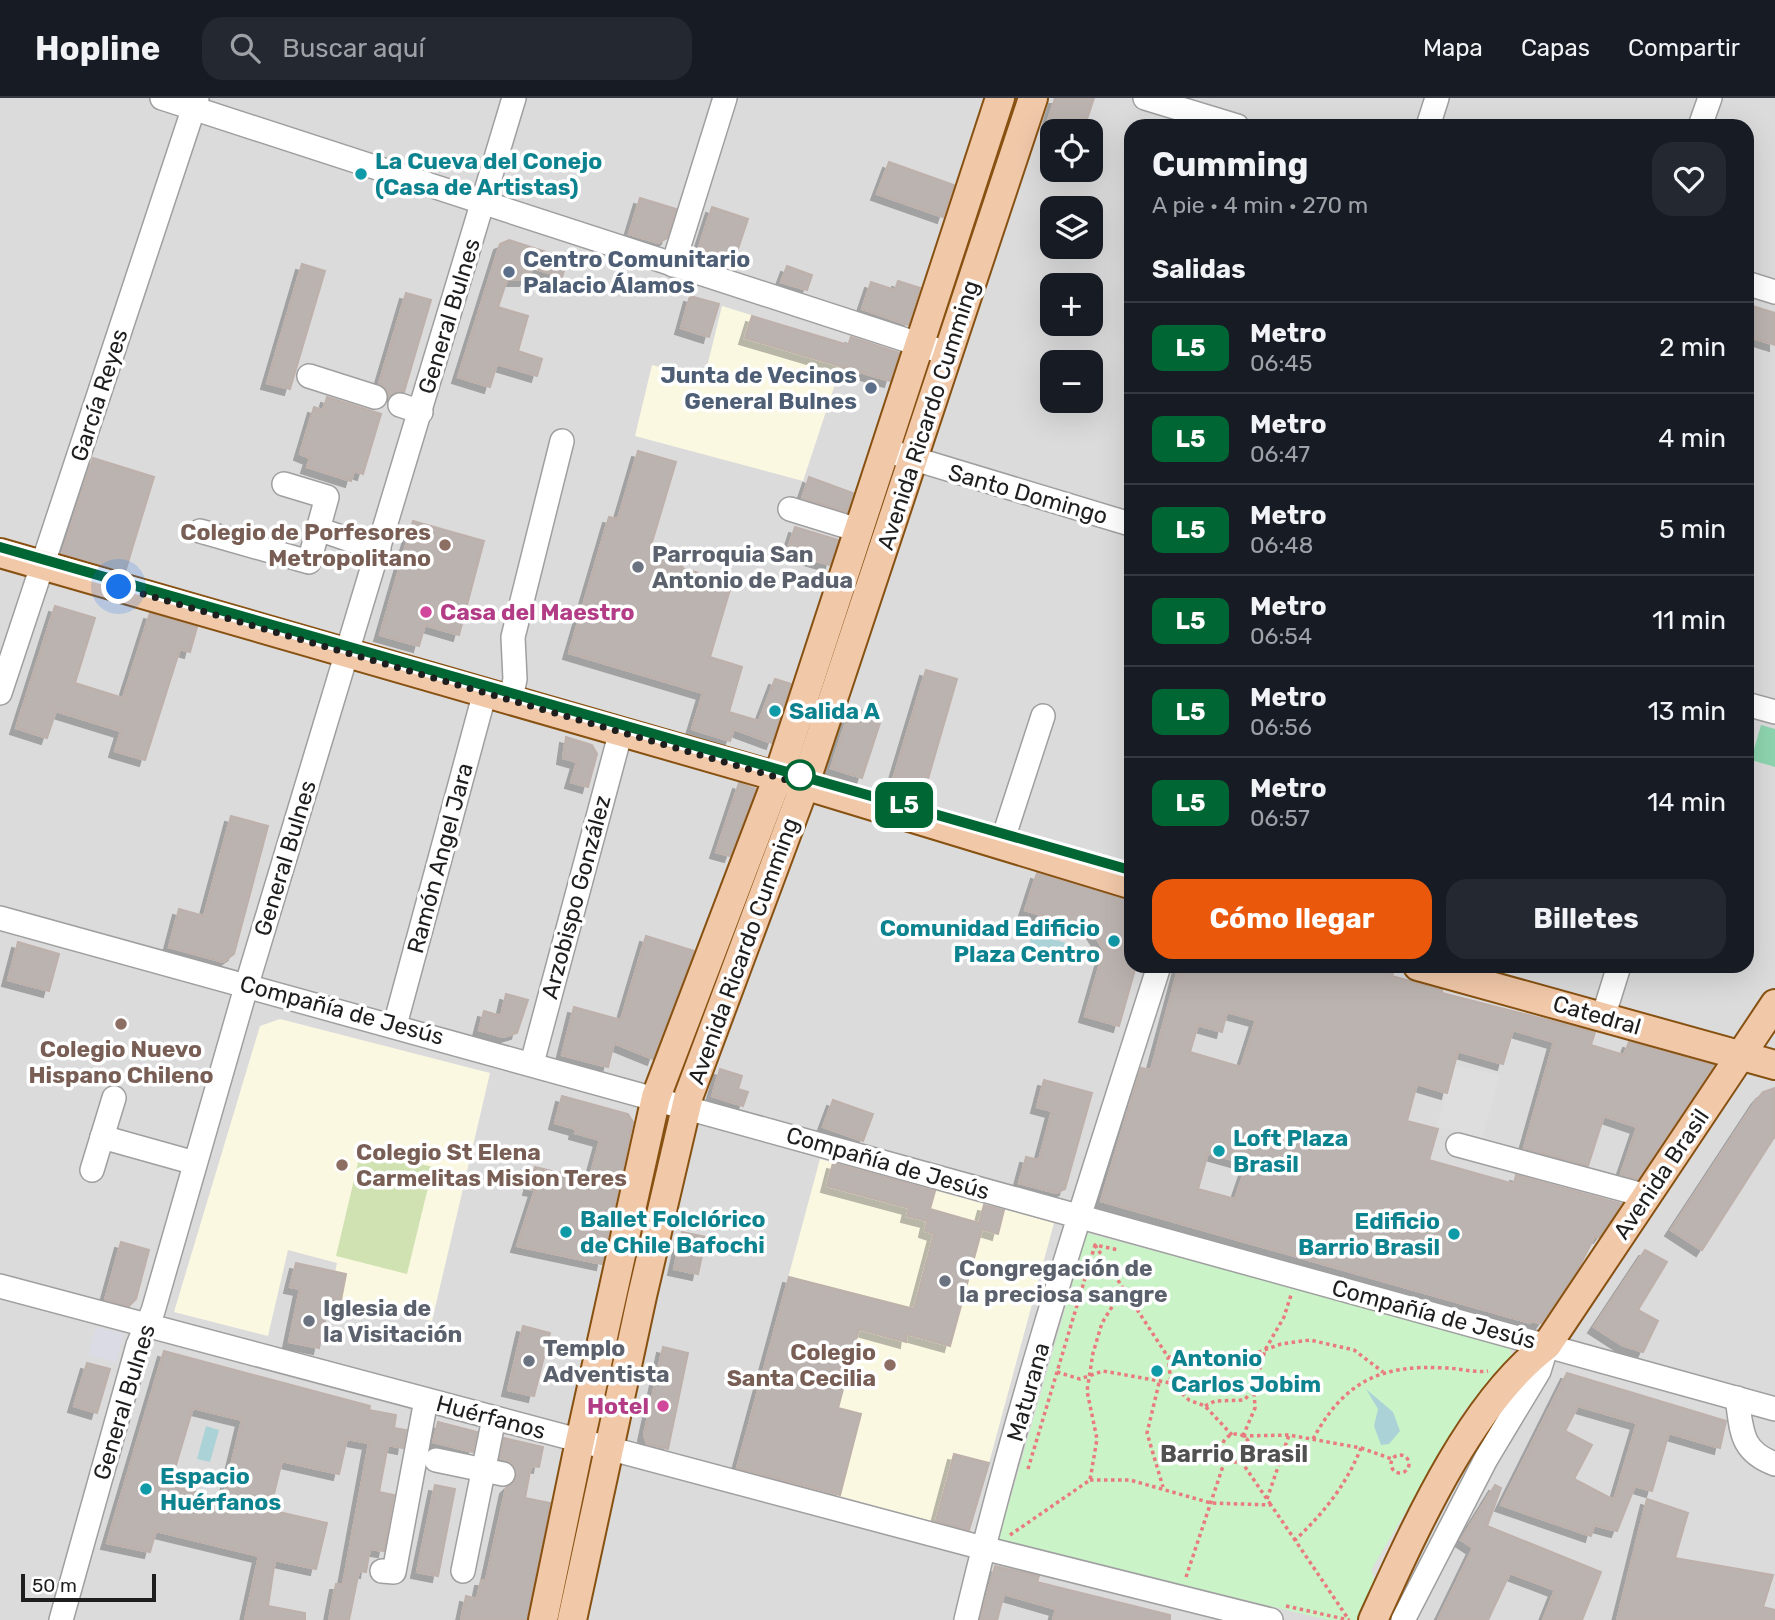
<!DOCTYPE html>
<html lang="es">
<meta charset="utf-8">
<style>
body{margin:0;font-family:Rubik,sans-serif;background:#242831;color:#f1f3f6;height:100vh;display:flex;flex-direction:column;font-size:26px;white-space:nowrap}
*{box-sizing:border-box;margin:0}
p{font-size:23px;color:#9ea1a6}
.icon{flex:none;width:38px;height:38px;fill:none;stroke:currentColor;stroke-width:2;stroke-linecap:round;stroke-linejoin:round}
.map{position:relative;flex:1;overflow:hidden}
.sheet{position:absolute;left:1124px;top:21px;width:630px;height:854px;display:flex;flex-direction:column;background:#171b24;border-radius:21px;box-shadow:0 7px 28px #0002}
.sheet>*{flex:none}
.badge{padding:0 14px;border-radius:10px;font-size:24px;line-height:46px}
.controls{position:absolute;left:1040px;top:21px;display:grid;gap:14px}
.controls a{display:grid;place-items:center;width:63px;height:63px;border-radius:14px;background:#171b24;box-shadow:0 7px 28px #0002;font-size:35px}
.scale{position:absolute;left:21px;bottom:18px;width:135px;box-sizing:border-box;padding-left:7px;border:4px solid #1e1e1e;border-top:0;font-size:19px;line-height:24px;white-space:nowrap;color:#1e1e1e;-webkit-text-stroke:5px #fff;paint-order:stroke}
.you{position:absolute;width:35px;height:35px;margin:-18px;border:5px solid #fff;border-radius:50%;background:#1a73e8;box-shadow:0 0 0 10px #1a73e833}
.map>.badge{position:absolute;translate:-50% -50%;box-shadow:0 0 0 4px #fff}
h2{padding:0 28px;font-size:26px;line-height:63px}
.round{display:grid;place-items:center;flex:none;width:74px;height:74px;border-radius:21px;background:#242831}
.head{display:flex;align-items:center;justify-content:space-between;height:119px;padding:0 28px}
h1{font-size:33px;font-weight:700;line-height:52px}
.primary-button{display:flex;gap:14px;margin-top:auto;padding:14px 28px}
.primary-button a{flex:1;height:80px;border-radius:21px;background:#ea580c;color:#fff;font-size:28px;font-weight:700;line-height:80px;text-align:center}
.primary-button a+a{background:#242831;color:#f1f3f6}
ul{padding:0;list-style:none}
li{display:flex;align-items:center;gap:21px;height:91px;padding:0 28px;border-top:2px solid #363941}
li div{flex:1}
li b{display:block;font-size:26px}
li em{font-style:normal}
li .badge{min-width:77px;font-weight:700;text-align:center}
header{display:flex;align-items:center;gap:42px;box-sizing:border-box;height:98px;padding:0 35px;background:#171b24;border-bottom:2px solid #363941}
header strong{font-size:33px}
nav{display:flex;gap:38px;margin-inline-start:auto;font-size:24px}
.search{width:490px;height:63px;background:#242831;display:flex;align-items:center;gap:18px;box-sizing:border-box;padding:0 24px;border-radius:21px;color:#9ea1a6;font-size:26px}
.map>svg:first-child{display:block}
</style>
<header>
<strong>Hopline</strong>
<div class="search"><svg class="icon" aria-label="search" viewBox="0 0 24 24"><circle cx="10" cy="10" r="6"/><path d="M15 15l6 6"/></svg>Buscar aquí</div>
<nav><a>Mapa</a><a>Capas</a><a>Compartir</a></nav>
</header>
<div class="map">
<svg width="1775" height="1522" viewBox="0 0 1775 1522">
<defs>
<filter id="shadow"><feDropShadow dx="-6" dy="6" stdDeviation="0" flood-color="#0004"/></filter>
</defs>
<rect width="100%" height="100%" fill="#eeeae6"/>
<path fill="#dcdbdc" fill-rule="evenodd" d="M0 0H1775V1522H0ZM1130 28H1746V868H1130ZM1052 33H1090V72H1052ZM1052 110H1090V149H1052ZM1052 187H1090V226H1052ZM1052 264H1090V303H1052Z"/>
<g fill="#fbf8e2">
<path d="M722 208 848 247 803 383 635 338 652 267 704 281Z"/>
<path d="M280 921 490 975 432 1223 330 1198 337 1165 288 1152 268 1238 174 1214 260 928Z"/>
<path d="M820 1061 1054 1125 989 1365 954 1356 935 1424 737 1370Z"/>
</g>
<path fill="#d0e2b1" d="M361 1052 433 1069 407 1176 336 1158Z"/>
<path fill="#caf3c8" d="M1087 1135 1510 1247 1512 1261 1357 1522H1328L998 1443Z"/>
<path fill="#8dd4af" d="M1761 627 1775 631V669L1751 662Z"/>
<g fill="#dedede">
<path d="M1454 967 1500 977 1482 1041 1437 1028Z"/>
<path d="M1466 1310H1476L1375 1488 1372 1471Z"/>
</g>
<path fill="#dadbe4" d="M96 1229 124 1236 116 1264 88 1257Z"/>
<g fill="#abd3d7">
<path d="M1033 835 1066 845 1061 860 1028 850Z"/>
<path d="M1366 1291 1393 1314 1400 1333 1389 1346 1381 1347 1374 1328 1378 1311Z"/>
<path d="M206 1328 219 1332 210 1364 197 1361Z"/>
</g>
<g fill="#bbb3af" stroke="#beb0aa" stroke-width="2" fill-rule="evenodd" filter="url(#shadow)">
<path d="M1055 0H1094L1083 33 1048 23Z"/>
<path d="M889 64 954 87 943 119 877 96Z"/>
<path d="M640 100 676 111 667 140 658 145 629 136Z"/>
<path d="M712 109 748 121 733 166 714 160 706 155 707 151 699 149Z"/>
<path d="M509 142 568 161 562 179 533 170 525 182H507L498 209 528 218 518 253 542 261 537 278 497 266 490 289 458 279 500 146Z"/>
<path d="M302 166 325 173 290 291 267 285Z"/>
<path d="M787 168 812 177 807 192 781 184Z"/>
<path d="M898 183 920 190 908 227 862 211 871 184 895 192Z"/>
<path d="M406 195 431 202 404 294H397L389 300 386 290 379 286Z"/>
<path d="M690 198 719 206 709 239 681 230Z"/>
<path d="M1746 206 1775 215V247L1746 238Z"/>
<path d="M752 218 848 247 851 239 899 255 890 283 745 240Z"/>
<path d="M327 299 381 316 363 376 354 373 351 383 307 369 310 360 300 356 314 309 323 312Z"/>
<path d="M638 353 676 364 650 451 685 461 682 470 732 485 710 559 742 569 729 614 759 623 775 581 791 586 772 645 734 631 730 643 692 631 703 595 569 555 609 419 618 421Z"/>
<path d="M93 360 154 379 125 474 62 456Z"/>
<path d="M809 379 853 395 847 414 802 400Z"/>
<path d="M413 423 484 443 459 537 425 527 419 548 380 537Z"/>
<path d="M795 429 838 442 830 467 787 454Z"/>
<path d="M55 508 95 520 75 585 123 600 150 515 197 529 190 554 180 551 145 662 115 653 121 633 56 613 47 640 16 630Z"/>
<path d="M926 572 957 581 921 705 889 695Z"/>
<path d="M851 609 882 619 862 680 831 670Z"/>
<path d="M566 639 592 647 597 656 588 689 571 684 577 664 563 660Z"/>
<path d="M739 685 756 691 730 758 716 754Z"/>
<path d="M231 718 268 728 234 856 223 864 169 849 179 811 204 818Z"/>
<path d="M1037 775 1130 802V868H1136L1119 928 1085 918 1104 852 1092 833 1025 812Z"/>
<path d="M646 838 694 853 653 961 614 945 608 969 562 957 574 909 621 922Z"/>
<path d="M18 844 59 856 49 893 8 882Z"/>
<path d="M1179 868H1395L1392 878 1442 892V895L1595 934 1591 947 1624 957 1629 944 1714 967 1638 1081 1621 1076 1637 1029 1604 1018 1588 1068 1524 1050 1554 944 1513 932 1503 966 1458 953 1447 995 1417 986 1407 1023 1438 1031 1429 1062 1514 1086 1516 1077 1622 1106 1599 1139 1595 1138 1577 1173 1541 1225 1530 1223V1225L1101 1103 1141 970 1151 972ZM1227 914 1256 922 1241 969 1190 954 1198 927 1222 934ZM1208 1055 1247 1066 1235 1101 1198 1091Z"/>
<path d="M506 896 528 902 517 935 503 939 479 932 484 913 501 918Z"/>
<path d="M720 971 742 978 738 991 748 994 743 1008 712 998Z"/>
<path d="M1044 982 1092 995 1065 1091 1056 1095 1019 1085 1026 1059 1039 1062 1052 1013 1037 1009Z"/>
<path d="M1775 990V1038L1702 1152 1671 1132 1757 1001 1763 994Z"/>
<path d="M562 998 628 1016 633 1024 602 1166 517 1148 535 1092 529 1091 535 1069 589 1082 600 1042 575 1035 576 1031 555 1025Z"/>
<path d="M833 1002 873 1016 863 1043 823 1029Z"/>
<path d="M833 1065 935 1093 930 1111 979 1125 984 1107 1004 1112 998 1136 982 1131 950 1248 907 1236 906 1244 859 1231 838 1310 861 1316 840 1397 737 1370 789 1179 914 1211 934 1136 925 1133 929 1115 927 1123 907 1118 909 1110 827 1088Z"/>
<path d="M682 1134 706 1139 698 1176 674 1171Z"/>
<path d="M121 1144 149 1152 136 1201 129 1208 105 1202Z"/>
<path d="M1645 1152 1667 1164 1638 1212 1658 1223 1643 1254 1622 1247 1594 1229Z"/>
<path d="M296 1165 346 1176 341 1202 330 1200 319 1250 289 1244 300 1191 290 1189Z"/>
<path d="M523 1228 550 1235 534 1298 508 1292Z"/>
<path d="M663 1249 688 1255 668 1351 647 1346 644 1337Z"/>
<path d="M164 1253 370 1308 369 1312 396 1317 394 1330 406 1332 403 1350 388 1347 379 1394 394 1397 384 1453 370 1451 366 1474 359 1473 349 1522H329L336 1486H343L369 1345 347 1341 339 1376 282 1363 270 1412 327 1425 316 1471 275 1462 268 1508 305 1515V1522H245L259 1458 156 1433 150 1454 107 1445ZM193 1310 242 1322 223 1401 170 1387Z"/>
<path d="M87 1265 110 1271 97 1315 74 1308Z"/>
<path d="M1567 1275 1726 1323 1720 1350 1669 1335 1652 1393 1635 1388 1617 1433 1594 1427 1591 1438 1501 1407ZM1578 1308 1637 1325 1614 1402 1574 1381 1592 1347 1565 1333Z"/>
<path d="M438 1324 477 1334 473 1354 433 1344Z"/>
<path d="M504 1340 543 1349 539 1369 531 1368 525 1400 550 1405 527 1522H461L466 1498 477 1501 481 1482H486L506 1390 516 1380 511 1363 500 1360Z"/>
<path d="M954 1356 989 1365 969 1432 936 1423Z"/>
<path d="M435 1387 455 1391 438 1478 417 1474Z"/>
<path d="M1495 1387 1501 1390 1487 1428 1601 1474 1582 1522H1543L1555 1492 1510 1475 1488 1522H1438L1473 1450 1461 1442Z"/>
<path d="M1647 1401 1688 1415 1675 1460 1773 1477 1763 1509 1775 1512V1522H1617Z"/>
<path d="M995 1468 1039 1478 1037 1484 1170 1517V1522H1053L1056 1511 1004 1496 997 1522H980Z"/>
</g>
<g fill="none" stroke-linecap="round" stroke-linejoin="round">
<defs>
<g id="minor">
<path d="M162 0 949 256"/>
<path d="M1145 0 1237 28"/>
<path d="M1428 28 1437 0"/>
<path d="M1700 28 1710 0"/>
<path d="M673 167 725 0"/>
<path d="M1746 185 1775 194"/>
<path d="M309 278 375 299"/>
<path d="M400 307 421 314"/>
<path d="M885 352 1130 426"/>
<path d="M790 411 858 432"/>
<path d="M318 431 379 452"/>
<path d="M200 433 309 464 327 399 284 386"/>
<path d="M0 595 197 0"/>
<path d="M511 601 515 581 513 539 562 343"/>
<path d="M1746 606 1775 614"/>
<path d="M1001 747 1043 618"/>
<path d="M0 820 1775 1311"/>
<path d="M1603 919 1619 868"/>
<path d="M395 927 485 594"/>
<path d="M532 965 621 633"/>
<path d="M102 1039 195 1065"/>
<path d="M1458 1047 1647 1098"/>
<path d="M92 1072 114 1000"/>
<path d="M0 1188 983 1450 1271 1522"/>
<path d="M1737 1300C1742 1333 1740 1353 1775 1366"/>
<path d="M436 1362 503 1376"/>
<path d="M382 1473 394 1474 426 1302"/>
<path d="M463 1473 494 1320"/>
<path d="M61 1522 138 1247 153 1213 247 886 514 0"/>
<path d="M966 1522C1018 1301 1090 1084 1159 868"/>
<path d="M1403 1522 1486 1361 1539 1273 1547 1247"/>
</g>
<g id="major">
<path d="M0 455 778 679 1130 786"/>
<path d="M1418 868 1775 967"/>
<path d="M543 1522 580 1343 656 999 778 679 1000 0"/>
<path d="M572 1522 642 1198 689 997 801 697 1033 0"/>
<path d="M1373 1522C1414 1433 1469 1306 1547 1247L1775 906"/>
</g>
</defs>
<use href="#minor" stroke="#9f9f9f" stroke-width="26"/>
<use href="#major" stroke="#875111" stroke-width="32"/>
<g stroke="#e97b7e" stroke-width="3.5" stroke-dasharray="3.5 3.5" stroke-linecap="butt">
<path d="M1095 1147 1168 1259 1171 1285 1189 1302 1205 1308 1232 1337"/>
<path d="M1168 1259H1245L1281 1246 1310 1242 1354 1252 1383 1274"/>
<path d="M1057 1274 1080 1281 1103 1273 1171 1285"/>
<path d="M1159 1285 1147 1335 1163 1389"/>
<path d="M1205 1308 1215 1303 1244 1302 1254 1292"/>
<circle cx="1236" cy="1350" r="14"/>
<path d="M1243 1338 1289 1337 1361 1350C1346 1387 1324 1415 1295 1442L1349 1522"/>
<path d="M1243 1338 1255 1310 1254 1292 1265 1252 1284 1219 1291 1197"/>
<path d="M1313 1341C1344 1284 1380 1266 1445 1270 1459 1270 1473 1275 1488 1273"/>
<path d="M1361 1350 1392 1361"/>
<circle cx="1400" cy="1366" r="9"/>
<path d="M1241 1363 1271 1407"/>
<path d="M1028 1371 1095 1147 1119 1152"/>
<path d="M1090 1382H1130L1211 1405 1271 1407 1295 1442"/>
<path d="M1267 1401 1289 1337"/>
<path d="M1010 1437 1090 1382 1097 1341 1087 1293 1093 1255 1102 1225 1123 1191"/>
<path d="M1186 1479 1226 1359"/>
<path d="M1286 1508 1349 1522"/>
</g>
<use href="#minor" stroke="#fff" stroke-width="23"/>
<use href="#major" stroke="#f1c8a8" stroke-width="28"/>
</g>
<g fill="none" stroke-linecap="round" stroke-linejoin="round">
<defs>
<path id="line" d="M0 449 1130 772"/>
</defs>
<use href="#line" stroke="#fff" stroke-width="16"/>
<use href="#line" stroke="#063" stroke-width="10"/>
<path stroke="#1e1e1e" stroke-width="7" stroke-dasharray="0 12.6" d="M119 489 804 687 800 677"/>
</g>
<g fill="#0f9aa8" stroke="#fff" stroke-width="2.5">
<circle cx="361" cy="76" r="7"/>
<circle cx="775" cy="613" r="7"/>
<circle cx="1114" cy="843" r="7"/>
<circle cx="1219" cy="1053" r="7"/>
<circle cx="566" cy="1134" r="7"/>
<circle cx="1454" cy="1136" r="7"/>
<circle cx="1157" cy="1273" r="7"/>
<circle cx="146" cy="1391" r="7"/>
</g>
<g fill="#5c6f8a" stroke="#fff" stroke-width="2.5">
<circle cx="509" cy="174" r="7"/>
<circle cx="871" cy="290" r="7"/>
</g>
<g fill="#8d6e63" stroke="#fff" stroke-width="2.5">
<circle cx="445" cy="447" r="7"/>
<circle cx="121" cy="926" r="7"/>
<circle cx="342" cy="1067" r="7"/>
<circle cx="890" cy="1267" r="7"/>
</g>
<g fill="#6b7280" stroke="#fff" stroke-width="2.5">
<circle cx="638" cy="469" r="7"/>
<circle cx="945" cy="1183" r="7"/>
<circle cx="309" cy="1223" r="7"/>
<circle cx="529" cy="1263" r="7"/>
</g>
<g fill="#d1479c" stroke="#fff" stroke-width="2.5">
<circle cx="426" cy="514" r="7"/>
<circle cx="663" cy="1308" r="7"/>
</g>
<circle fill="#fff" stroke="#063" stroke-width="3.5" cx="800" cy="677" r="14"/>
<g text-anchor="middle" stroke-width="7" stroke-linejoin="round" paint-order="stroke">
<g font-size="23" font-weight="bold" fill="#0d838f" stroke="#fff" text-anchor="start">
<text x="375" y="71">La Cueva del Conejo<tspan x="375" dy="26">(Casa de Artistas)</tspan></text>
<text x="789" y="621">Salida A</text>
<text x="1100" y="838" text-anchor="end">Comunidad Edificio<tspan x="1100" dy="26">Plaza Centro</tspan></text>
<text x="1233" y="1048">Loft Plaza<tspan x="1233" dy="26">Brasil</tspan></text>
<text x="580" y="1129">Ballet Folclórico<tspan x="580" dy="26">de Chile Bafochi</tspan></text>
<text x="1440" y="1131" text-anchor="end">Edificio<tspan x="1440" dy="26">Barrio Brasil</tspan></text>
<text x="1171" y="1268">Antonio<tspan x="1171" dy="26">Carlos Jobim</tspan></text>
<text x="160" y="1386">Espacio<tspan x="160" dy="26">Huérfanos</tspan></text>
</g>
<g font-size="23" font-weight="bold" fill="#4e5e75" stroke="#fff" text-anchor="start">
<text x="523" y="169">Centro Comunitario<tspan x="523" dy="26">Palacio Álamos</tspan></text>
<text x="857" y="285" text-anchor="end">Junta de Vecinos<tspan x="857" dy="26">General Bulnes</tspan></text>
</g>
<g font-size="23" fill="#1e1e1e" stroke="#fff">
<text transform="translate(449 218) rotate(-73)" y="8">General Bulnes</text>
<text transform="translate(99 297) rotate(-72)" y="8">García Reyes</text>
<text transform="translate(928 317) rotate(-72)" y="8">Avenida Ricardo Cumming</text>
<text transform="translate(1028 396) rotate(16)" y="8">Santo Domingo</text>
<text transform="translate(285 760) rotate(-73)" y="8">General Bulnes</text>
<text transform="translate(440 760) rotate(-75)" y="8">Ramón Angel Jara</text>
<text transform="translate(576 799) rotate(-75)" y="8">Arzobispo González</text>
<text transform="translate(743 853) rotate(-70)" y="8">Avenida Ricardo Cumming</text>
<text transform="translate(342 912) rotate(15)" y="8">Compañía de Jesús</text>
<text transform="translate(1597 917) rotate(16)" y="8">Catedral</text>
<text transform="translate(888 1065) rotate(16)" y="8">Compañía de Jesús</text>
<text transform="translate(1661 1076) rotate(-56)" y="8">Avenida Brasil</text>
<text transform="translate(1434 1216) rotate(15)" y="8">Compañía de Jesús</text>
<text transform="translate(1028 1294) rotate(-74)" y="8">Maturana</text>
<text transform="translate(124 1304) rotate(-73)" y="8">General Bulnes</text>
<text transform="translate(491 1319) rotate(15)" y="8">Huérfanos</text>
</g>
<g font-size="23" font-weight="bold" fill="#785e54" stroke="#fff" text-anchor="end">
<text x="431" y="442">Colegio de Porfesores<tspan x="431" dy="26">Metropolitano</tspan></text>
<text x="121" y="959" text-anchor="middle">Colegio Nuevo<tspan x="121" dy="26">Hispano Chileno</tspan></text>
<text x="356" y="1062" text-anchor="start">Colegio St Elena<tspan x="356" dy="26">Carmelitas Mision Teres</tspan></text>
<text x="876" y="1262">Colegio<tspan x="876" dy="26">Santa Cecilia</tspan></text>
</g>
<g font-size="23" font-weight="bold" fill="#5b616d" stroke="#fff" text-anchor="start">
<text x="652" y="464">Parroquia San<tspan x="652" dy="26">Antonio de Padua</tspan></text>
<text x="959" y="1178">Congregación de<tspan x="959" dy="26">la preciosa sangre</tspan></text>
<text x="323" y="1218">Iglesia de<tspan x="323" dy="26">la Visitación</tspan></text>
<text x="543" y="1258">Templo<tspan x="543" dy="26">Adventista</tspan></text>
</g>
<g font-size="23" font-weight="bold" fill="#b23c85" stroke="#fff" text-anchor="start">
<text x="440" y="522">Casa del Maestro</text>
<text x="649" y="1316" text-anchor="end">Hotel</text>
</g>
<g font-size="24" font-weight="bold" fill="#515151" stroke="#fff">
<text x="1234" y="1364">Barrio Brasil</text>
</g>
</g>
</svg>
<div class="controls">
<a><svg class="icon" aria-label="locate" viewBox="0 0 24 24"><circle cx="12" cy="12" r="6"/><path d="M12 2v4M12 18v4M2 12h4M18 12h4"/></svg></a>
<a><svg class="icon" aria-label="layers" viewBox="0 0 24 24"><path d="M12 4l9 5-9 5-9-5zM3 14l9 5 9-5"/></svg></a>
<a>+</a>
<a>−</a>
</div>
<div class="scale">50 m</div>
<div class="you" style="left:119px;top:489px"></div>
<b class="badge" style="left:904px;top:707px;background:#063;color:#fff">L5</b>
<section class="sheet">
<div class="head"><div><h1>Cumming</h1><p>A pie · 4 min · 270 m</p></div><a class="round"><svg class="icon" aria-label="heart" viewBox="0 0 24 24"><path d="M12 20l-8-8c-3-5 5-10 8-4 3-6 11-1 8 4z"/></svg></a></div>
<h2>Salidas</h2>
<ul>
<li><span class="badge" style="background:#063;color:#fff">L5</span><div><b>Metro</b><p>06:45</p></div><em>2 min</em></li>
<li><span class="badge" style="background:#063;color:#fff">L5</span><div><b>Metro</b><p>06:47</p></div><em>4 min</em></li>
<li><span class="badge" style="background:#063;color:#fff">L5</span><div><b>Metro</b><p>06:48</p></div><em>5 min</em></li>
<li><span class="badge" style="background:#063;color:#fff">L5</span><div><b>Metro</b><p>06:54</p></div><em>11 min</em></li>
<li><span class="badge" style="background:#063;color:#fff">L5</span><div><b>Metro</b><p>06:56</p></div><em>13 min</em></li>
<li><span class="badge" style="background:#063;color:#fff">L5</span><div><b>Metro</b><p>06:57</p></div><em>14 min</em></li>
</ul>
<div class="primary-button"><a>Cómo llegar</a><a>Billetes</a></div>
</section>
</div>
